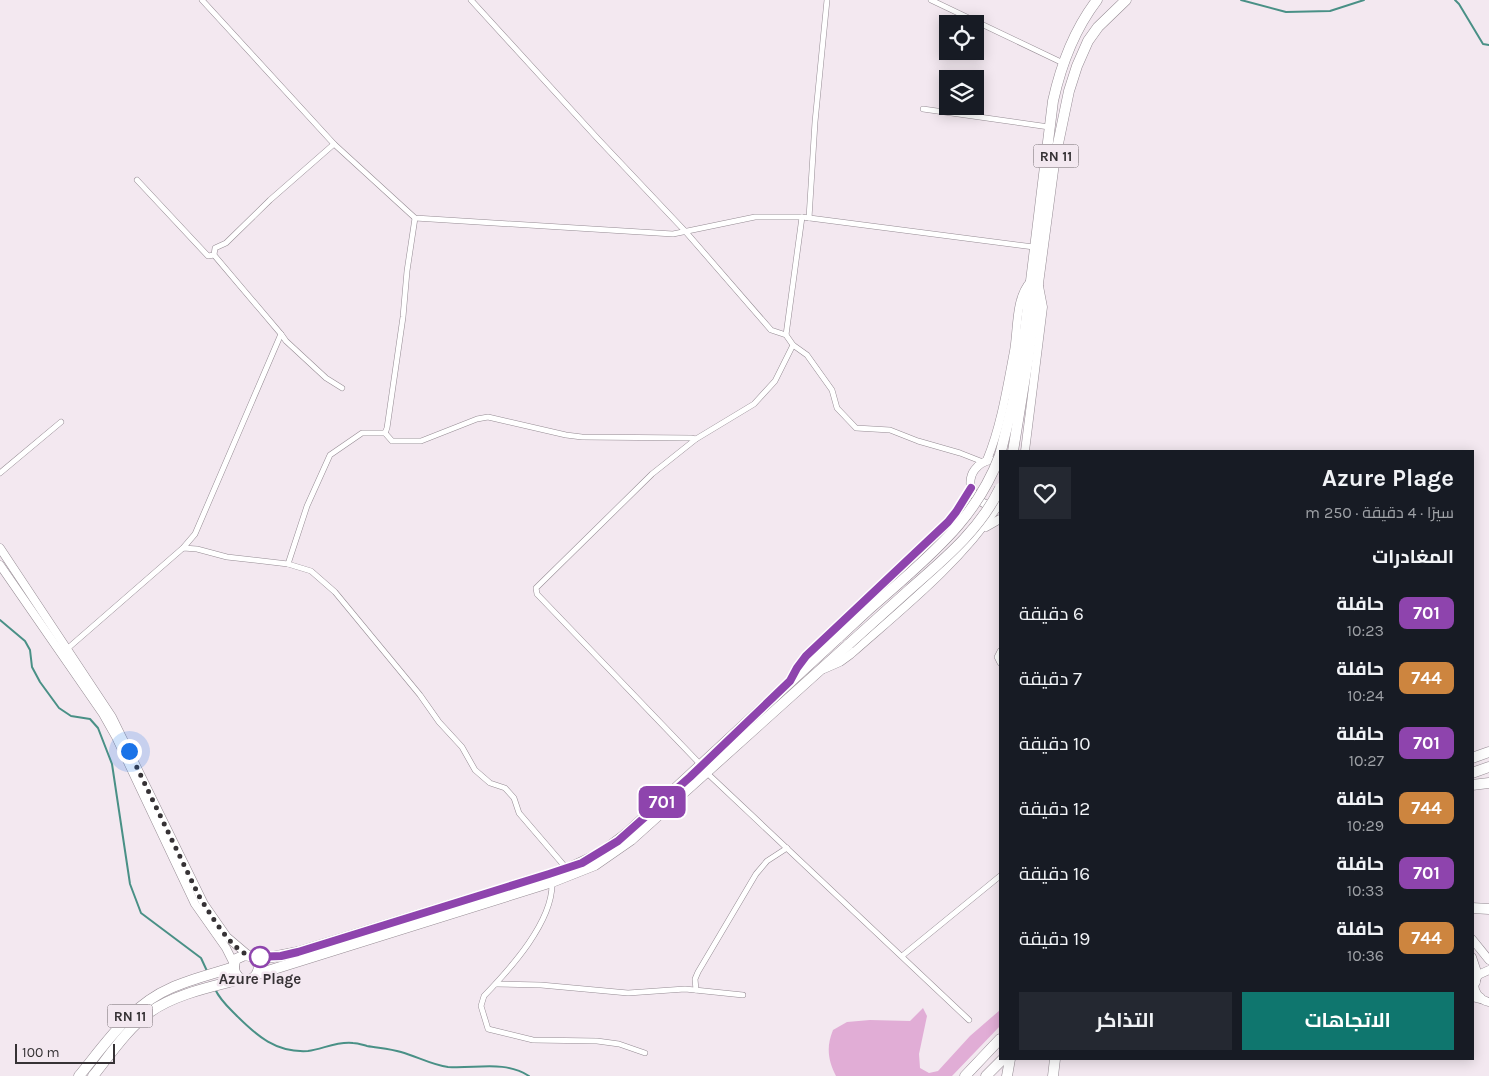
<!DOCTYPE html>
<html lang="ar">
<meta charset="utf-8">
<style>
body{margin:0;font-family:Karla,Cairo,sans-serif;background:#242831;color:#f1f3f6;direction:rtl;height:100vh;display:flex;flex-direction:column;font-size:19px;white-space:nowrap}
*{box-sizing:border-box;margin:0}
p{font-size:16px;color:#9ea1a6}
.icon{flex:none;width:28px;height:28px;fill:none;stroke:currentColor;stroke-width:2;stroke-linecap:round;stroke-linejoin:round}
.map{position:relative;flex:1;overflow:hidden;direction:ltr}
.panel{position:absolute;left:999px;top:450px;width:475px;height:610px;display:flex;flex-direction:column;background:#171b24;border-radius:0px;box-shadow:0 2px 12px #0003;direction:rtl}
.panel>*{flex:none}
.badge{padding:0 10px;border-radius:8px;font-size:18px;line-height:32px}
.controls{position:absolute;left:939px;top:15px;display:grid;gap:10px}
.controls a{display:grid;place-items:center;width:45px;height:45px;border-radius:0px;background:#171b24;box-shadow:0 2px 12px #0003;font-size:25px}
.scale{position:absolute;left:15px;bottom:12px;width:100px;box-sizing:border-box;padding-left:5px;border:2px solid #363235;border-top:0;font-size:14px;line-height:18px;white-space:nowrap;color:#363235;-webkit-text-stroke:4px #f3e8f0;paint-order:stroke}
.you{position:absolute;width:25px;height:25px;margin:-12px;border:4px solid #fff;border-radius:50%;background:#1a73e8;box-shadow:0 0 0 8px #1a73e833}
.map>.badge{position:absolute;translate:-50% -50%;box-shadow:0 0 0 2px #fff}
h2{padding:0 20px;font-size:19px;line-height:45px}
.round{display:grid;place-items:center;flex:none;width:52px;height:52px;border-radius:0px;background:#242831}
.overview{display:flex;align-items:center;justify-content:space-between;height:85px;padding:0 20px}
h1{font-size:24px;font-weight:700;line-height:38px}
.action{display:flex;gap:10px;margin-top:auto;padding:10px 20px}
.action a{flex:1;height:58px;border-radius:0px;background:#0f766e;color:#fff;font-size:20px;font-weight:700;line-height:58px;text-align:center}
.action a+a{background:#242831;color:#f1f3f6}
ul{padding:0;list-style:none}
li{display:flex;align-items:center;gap:15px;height:65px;padding:0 20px}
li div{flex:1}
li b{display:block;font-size:19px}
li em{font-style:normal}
li .badge{min-width:55px;font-weight:700;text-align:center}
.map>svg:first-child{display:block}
</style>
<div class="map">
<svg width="1489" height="1076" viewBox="0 0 1489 1076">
<rect width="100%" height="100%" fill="#f3e8f0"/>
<path fill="#e1add6" d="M923 1008 927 1016 919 1054 920 1068 929 1073 938 1071 970 1036 1000 1010V1026L952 1076H836C828 1060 826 1047 833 1030L847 1022 870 1020 910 1021Z"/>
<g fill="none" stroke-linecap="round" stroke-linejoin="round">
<g stroke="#499086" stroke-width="2">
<path d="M1241 0 1286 12 1330 11 1364 0"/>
<path d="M1455 0 1459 4 1483 44 1489 45"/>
<path d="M0 620 25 641 30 650 32 667 40 682 59 708 71 716 90 719 98 728 112 764 130 884 141 913 201 958 207 971"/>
<path d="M215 989C220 1000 228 1007 236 1015 257 1036 276 1053 308 1051 323 1049 337 1041 353 1043 358 1043 363 1045 367 1046 378 1048 390 1049 401 1052 416 1056 432 1065 448 1067 476 1069 504 1060 529 1076"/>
</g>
<defs>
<g id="street">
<path d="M202 0 334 144 415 218 673 234 755 217H802L1034 247"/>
<path d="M471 0 598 139 685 231 771 330 786 335 793 345 807 355 832 390 837 408 856 428 890 430 918 441 960 453 983 462"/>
<path d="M931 0 1063 63"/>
<path d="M923 109 1049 127"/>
<path d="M137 180 208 256 214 255"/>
<path d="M809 218 815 122 827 0"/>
<path d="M281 334 286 341 326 378 342 388"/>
<path d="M786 335 802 217"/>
<path d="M385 433 387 428 403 317 407 271 415 218"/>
<path d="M0 473 61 422"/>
<path d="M183 548 195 534 281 334 214 255 215 248 226 243 270 200 334 144"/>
<path d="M288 564 307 506 330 455 362 433H385L392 441H421L477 419 488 417 566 435 582 437 691 438 696 439"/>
<path d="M67 649 183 548 197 549 227 557 288 564 311 571 335 592 420 695 439 722 462 747 475 770 490 783 505 788 514 798 519 813 567 869"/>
<path d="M1000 651 997 657 1000 663"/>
<path d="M701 765 537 594 536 588 652 474 696 439 754 404 775 381 793 345"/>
<path d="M707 773 969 1020"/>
<path d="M552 883C553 922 510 969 484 996L481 1006 488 1029 533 1040 597 1041 619 1044 645 1053"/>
<path d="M902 956 1000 876"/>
<path d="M496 984 541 985 628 993 685 989 743 995"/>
<path d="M696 990 695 979 698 972 756 874 767 861 787 848"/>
</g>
<g id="secondary">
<path d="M1025 451 1043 307 1039 286"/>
<path d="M987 460C1001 426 1007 388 1014 351 1018 329 1015 298 1031 281"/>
<path d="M990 460C962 467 965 502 993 506"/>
<path d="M986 527 1000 519"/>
<path d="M0 548 112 717 204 904 227 937 247 954"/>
<path d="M0 565 103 714 116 737 195 904 226 948 234 964"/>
<path d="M824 669 840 662 851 654C903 608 959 564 998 506"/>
<path d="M791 680 797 668 806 656 939 531 956 512 971 488"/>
<path d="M1472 939 1489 960"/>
<path d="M1472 957 1478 975"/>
<path d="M1489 970 1478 975 1474 985C1475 995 1480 1000 1489 1002"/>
</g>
<g id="highway">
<path d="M1001 451 1013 402 1025 330 1053 101C1061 65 1074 30 1097 0"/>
<path d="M1013 451 1028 359 1054 163 1069 91 1077 66 1088 41 1098 27 1126 0"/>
<path d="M1472 758 1489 752"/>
<path d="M1472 773 1489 767"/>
<path d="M1472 785 1489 783"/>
<path d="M1472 908 1489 909"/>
<path d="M254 957H272L298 952 567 869 601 853 626 834 839 637"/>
<path d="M258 974 552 882 595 865 631 840 849 644"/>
<path d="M1472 983 1475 982"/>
<path d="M1472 996 1480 998"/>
<path d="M79 1076C106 1043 131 1005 171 988 191 979 213 974 234 967"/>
<path d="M93 1076C110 1055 127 1029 150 1012 175 994 211 987 241 979 251 982 258 977 259 966L254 957 245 955 236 959C232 967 233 974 241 979"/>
<path d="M965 1076 1000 1039"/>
<path d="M986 1076 1003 1059"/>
<path d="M1007 1076 1010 1059"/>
<path d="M1053 1076 1055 1059"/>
</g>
</defs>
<use href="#street" stroke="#958b93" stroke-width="6"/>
<use href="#secondary" stroke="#958b93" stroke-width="9"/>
<use href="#highway" stroke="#958b93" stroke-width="11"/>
<use href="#street" stroke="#fff" stroke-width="5"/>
<use href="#secondary" stroke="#fff" stroke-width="8"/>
<use href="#highway" stroke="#fff" stroke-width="10"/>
<defs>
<g id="highway-bridge">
<path d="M839 637C859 618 879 600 899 583 943 544 979 511 1000 455"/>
<path d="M849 644C869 626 889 608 909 590 943 560 980 530 1000 488"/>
</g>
</defs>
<use href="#highway-bridge" stroke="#958b93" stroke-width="11" stroke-linecap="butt"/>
<use href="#highway-bridge" stroke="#fff" stroke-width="10"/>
</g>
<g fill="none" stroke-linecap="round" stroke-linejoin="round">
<defs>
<path id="line" d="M254 957 281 956 298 952 549 874 582 863 618 841 690 777 790 681 797 668 806 656 948 522 956 512 971 488"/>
</defs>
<use href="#line" stroke="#fff" stroke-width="11"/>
<use href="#line" stroke="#8e44ad" stroke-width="8"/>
<path stroke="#363235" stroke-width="5" stroke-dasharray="0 9" d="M129 751 199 896C209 912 229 947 248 955 252 956 256 956 260 957"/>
</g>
<circle fill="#fff" stroke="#8e44ad" stroke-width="2.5" cx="260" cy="957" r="10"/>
<g text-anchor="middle" stroke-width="5" stroke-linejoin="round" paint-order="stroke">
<g fill="#f3e8f0" stroke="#6f696d" stroke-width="1">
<rect x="1033.5" y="144.5" width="45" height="23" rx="4"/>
<rect x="107.5" y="1004.5" width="45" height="23" rx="4"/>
</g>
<g font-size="14" font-weight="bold" fill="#363235">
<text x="1056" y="161">RN 11</text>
<text x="130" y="1021">RN 11</text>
</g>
<g font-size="15" font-weight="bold" fill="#363235" stroke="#f3e8f0">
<text x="260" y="984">Azure Plage</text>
</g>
</g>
</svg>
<div class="controls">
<a><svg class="icon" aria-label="locate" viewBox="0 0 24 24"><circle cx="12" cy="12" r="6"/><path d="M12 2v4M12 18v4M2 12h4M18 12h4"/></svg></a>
<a><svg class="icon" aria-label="layers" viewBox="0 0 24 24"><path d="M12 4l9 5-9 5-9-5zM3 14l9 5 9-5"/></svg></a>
</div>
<div class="scale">100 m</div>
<div class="you" style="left:129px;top:751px"></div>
<b class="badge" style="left:662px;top:802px;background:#8e44ad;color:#fff">701</b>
<section class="panel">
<div class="overview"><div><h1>Azure Plage</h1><p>سيرًا · 4 دقيقة · 250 m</p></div><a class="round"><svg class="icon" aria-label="heart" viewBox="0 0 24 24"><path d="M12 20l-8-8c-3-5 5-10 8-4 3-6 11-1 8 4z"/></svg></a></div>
<h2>المغادرات</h2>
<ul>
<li><span class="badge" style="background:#8e44ad;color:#fff">701</span><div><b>حافلة</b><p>10:23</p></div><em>6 دقيقة</em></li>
<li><span class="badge" style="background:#cd853f;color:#fff">744</span><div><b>حافلة</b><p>10:24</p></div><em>7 دقيقة</em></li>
<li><span class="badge" style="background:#8e44ad;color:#fff">701</span><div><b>حافلة</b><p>10:27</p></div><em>10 دقيقة</em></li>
<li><span class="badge" style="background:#cd853f;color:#fff">744</span><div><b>حافلة</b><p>10:29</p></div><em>12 دقيقة</em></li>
<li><span class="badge" style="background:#8e44ad;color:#fff">701</span><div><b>حافلة</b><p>10:33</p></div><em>16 دقيقة</em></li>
<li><span class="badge" style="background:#cd853f;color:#fff">744</span><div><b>حافلة</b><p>10:36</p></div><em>19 دقيقة</em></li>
</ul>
<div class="action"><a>الاتجاهات</a><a>التذاكر</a></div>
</section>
</div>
